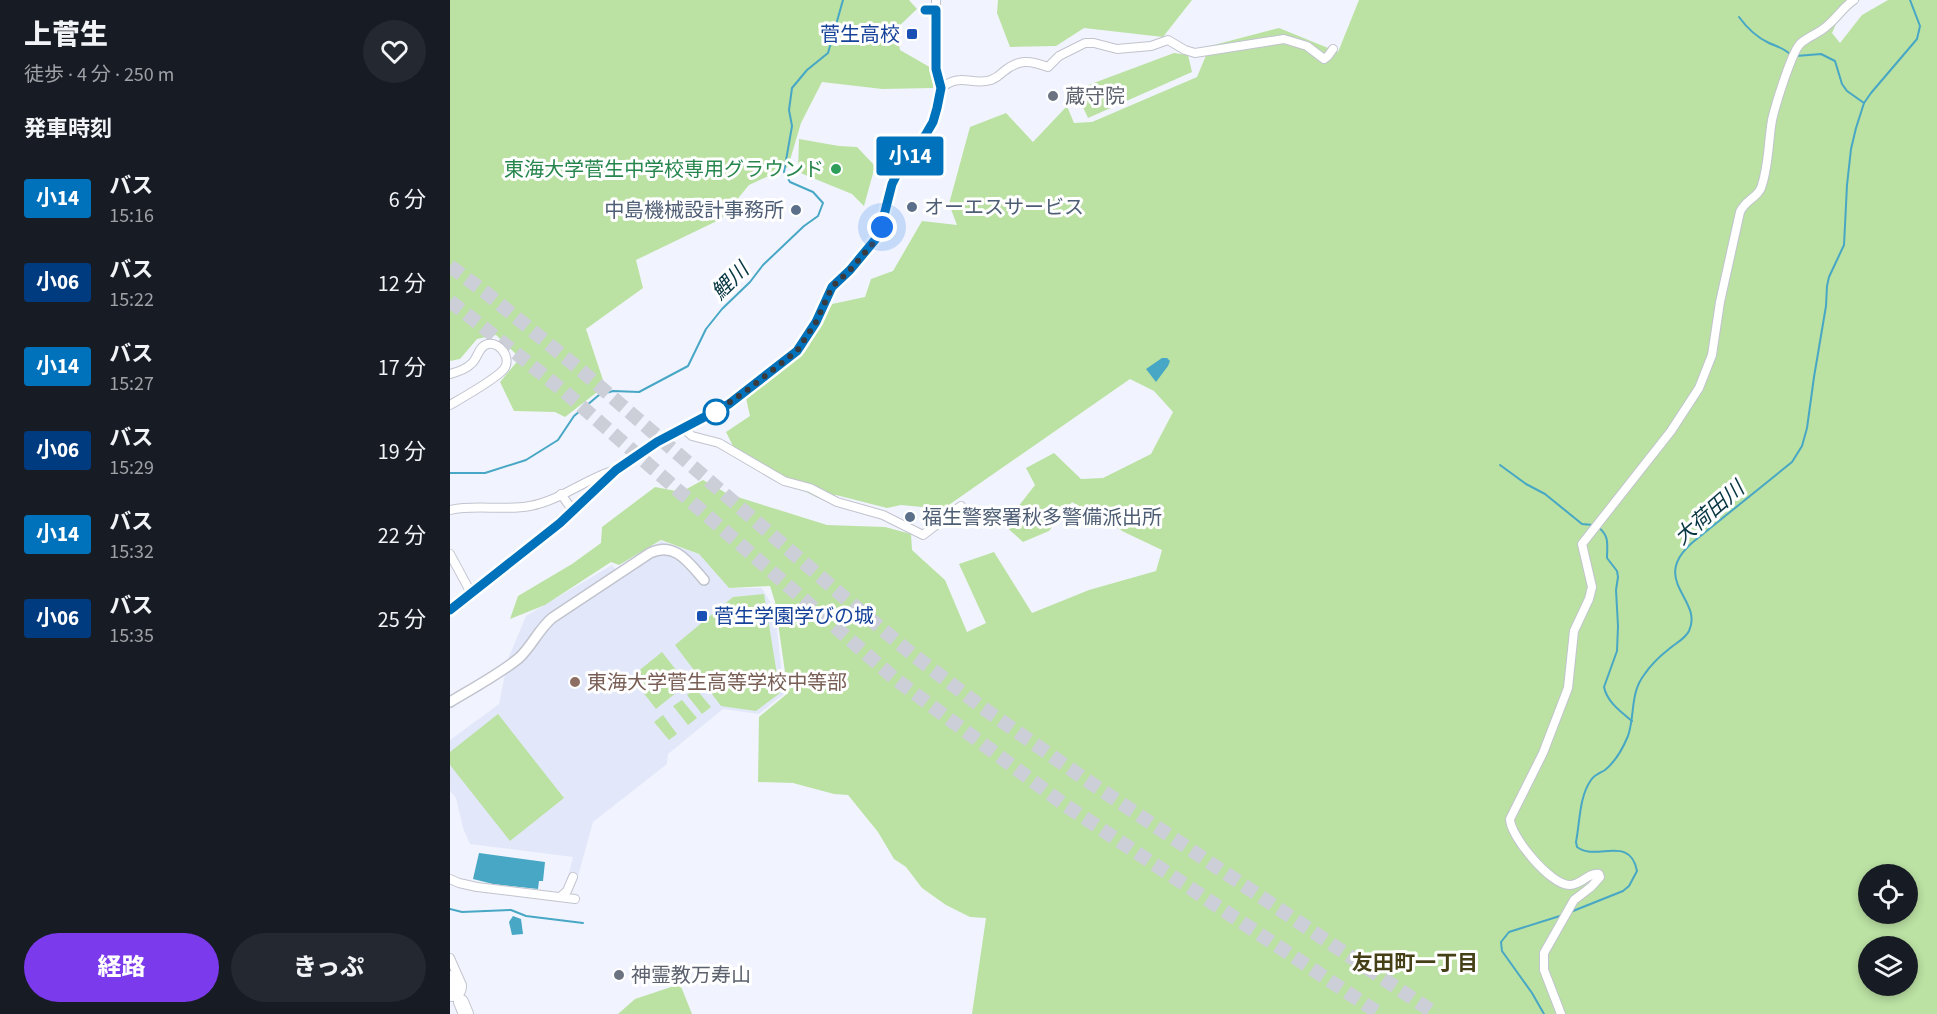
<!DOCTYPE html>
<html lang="ja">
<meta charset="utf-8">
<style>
body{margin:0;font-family:"Source Sans 3","Noto Sans JP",sans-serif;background:#242831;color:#f1f3f6;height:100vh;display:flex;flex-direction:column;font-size:22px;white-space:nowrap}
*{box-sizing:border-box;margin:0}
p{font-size:20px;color:#9ea1a6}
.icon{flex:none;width:33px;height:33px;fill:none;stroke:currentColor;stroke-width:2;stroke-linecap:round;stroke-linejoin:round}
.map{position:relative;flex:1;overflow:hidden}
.panel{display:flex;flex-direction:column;background:#171b24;width:450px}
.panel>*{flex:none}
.badge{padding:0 12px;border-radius:4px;font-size:21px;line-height:39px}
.buttons{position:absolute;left:1408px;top:864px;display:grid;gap:12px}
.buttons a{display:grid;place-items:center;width:60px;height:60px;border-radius:50%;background:#171b24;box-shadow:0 3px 9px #0003;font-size:30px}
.you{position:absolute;width:30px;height:30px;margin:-15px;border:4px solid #fff;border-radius:50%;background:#1a73e8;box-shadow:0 0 0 9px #1a73e833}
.map>.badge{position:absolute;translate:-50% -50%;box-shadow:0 0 0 3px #fff}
h2{padding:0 24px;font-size:22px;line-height:54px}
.round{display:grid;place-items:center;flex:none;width:63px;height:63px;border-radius:32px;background:#242831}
.summary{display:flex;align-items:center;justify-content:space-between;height:102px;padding:0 24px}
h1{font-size:28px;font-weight:800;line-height:45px}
.primary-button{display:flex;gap:12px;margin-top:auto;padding:12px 24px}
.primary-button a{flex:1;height:69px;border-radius:36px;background:#7c3aed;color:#fff;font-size:24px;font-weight:800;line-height:69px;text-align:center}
.primary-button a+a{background:#242831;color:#f1f3f6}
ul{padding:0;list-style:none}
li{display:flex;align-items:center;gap:18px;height:84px;padding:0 24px}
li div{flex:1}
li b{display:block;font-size:22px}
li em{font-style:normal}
li .badge{min-width:66px;font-weight:700;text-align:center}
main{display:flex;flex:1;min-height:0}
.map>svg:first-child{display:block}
</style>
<main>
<section class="panel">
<div class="summary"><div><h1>上菅生</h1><p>徒歩 · 4 分 · 250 m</p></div><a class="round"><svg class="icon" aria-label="heart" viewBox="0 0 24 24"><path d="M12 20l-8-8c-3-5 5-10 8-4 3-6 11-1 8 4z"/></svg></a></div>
<h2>発車時刻</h2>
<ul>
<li><span class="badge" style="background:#0072bc;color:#fff">小14</span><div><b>バス</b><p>15:16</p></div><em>6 分</em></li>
<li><span class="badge" style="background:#003b80;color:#fff">小06</span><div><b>バス</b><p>15:22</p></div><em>12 分</em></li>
<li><span class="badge" style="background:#0072bc;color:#fff">小14</span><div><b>バス</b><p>15:27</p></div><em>17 分</em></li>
<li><span class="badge" style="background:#003b80;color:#fff">小06</span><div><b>バス</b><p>15:29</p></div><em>19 分</em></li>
<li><span class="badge" style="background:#0072bc;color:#fff">小14</span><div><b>バス</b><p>15:32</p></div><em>22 分</em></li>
<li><span class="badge" style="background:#003b80;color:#fff">小06</span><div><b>バス</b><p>15:35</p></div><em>25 分</em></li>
</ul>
<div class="primary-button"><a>経路</a><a>きっぷ</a></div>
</section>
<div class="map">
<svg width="1487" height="1014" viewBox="0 0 1487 1014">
<rect width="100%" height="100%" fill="#f1f4fe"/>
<path fill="#e2e8f9" d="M211 541 249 554 279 588H312L325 610 334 694 309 714 273 709 218 754 217 764 143 822 127 880 118 877 123 857 20 844 13 828 6 798 0 791V740L49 704 58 659 76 616 162 565 166 570Z"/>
<g fill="#bbe1a3" fill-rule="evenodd">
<path d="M0 0H459L467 9 446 29 450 50 483 69V88L432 89 372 82 351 123 338 167 299 185 271 219 186 260 193 288 136 329 155 386 115 417 105 412 64 411 50 382 70 358 46 335 27 339 10 359 0 361Z"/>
<path d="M548 0H742L713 37 634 28 606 46 560 47 547 13Z"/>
<path d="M909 0H1410L1392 11 1382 33 1390 43 1412 15 1438 0H1487V1014H522L536 918 520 917 496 905 472 888 456 867 444 859 428 832 398 795 384 794 343 783 308 782 309 717 338 693 325 602 320 586 279 588 249 554 211 540 169 565 161 562 95 605 60 619 68 596 122 564 151 543 152 527 205 487 231 492 253 480 278 494 377 525 435 527 461 534 462 550 495 580 517 632 536 623 509 564 544 552 582 613 639 590 706 571 712 550 674 532 622 502 599 531 573 542 554 525 585 485 576 468 604 453 631 479 653 478 701 454 723 412 704 391 680 379 493 509 451 505 437 508 386 495 368 498 289 458 276 432 300 416 296 398 355 352 382 304 415 297 421 279 443 271 472 221 507 225 499 204 520 127 556 113 583 142 617 106 624 123 642 122 747 77 760 46 829 28 888 52ZM1419 874H1458V914H1419ZM1419 946H1458V986H1419Z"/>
<path d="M724 53 738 55 742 72 638 118 625 90Z"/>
<path d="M349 139 389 146 407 147 425 166 414 206 402 194 348 172Z"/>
<path d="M314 594 330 693 306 711 271 706 225 645 283 597Z"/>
<path d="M212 652 237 684 206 709 181 677Z"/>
<path d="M246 689 261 707 252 714 237 695Z"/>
<path d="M232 700 247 718 238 725 223 706Z"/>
<path d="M48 714 114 798 60 841 0 765V752Z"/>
<path d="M213 715 227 734 219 740 204 722Z"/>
<path d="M230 984 242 1014H168L185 999Z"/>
</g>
<g fill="#47a7c5">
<path d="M712 358H717L720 361 718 366 706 382 696 369Z"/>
<path d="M29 853 95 862 93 881H89L88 889 43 884 23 879Z"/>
<path d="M63 916 71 919 73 934 62 935 59 922Z"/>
</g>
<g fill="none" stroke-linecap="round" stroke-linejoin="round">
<g stroke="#47a7c5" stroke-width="2">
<path d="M1289 17C1297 28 1306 37 1319 43 1328 47 1334 48 1341 55"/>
<path d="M1346 56 1371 54 1385 61 1392 84 1397 91 1414 103"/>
<path d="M1050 465 1076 484 1095 494 1132 524 1143 525"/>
<path d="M0 473H35L76 460 108 440 124 416 149 395 163 391 189 392 238 366 256 329 272 309 300 282 313 265 354 226 368 216 373 203 363 192 340 182 334 172 342 126 339 110 342 88 357 70 378 53 393 0"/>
<path d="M1148 527C1160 536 1157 545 1157 558L1167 571 1168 577 1166 590 1168 626 1167 651 1154 687C1157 702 1171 712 1182 721"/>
<path d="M0 909 12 912 61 910 76 916 133 923"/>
<path d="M1118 913 1173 891 1179 886 1187 871C1180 834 1146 862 1127 847L1126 842C1130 822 1129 797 1141 780 1144 775 1150 773 1155 770 1165 762 1173 748 1178 736 1185 716 1180 693 1194 675 1200 666 1210 656 1219 649 1226 643 1235 639 1239 631 1254 599 1198 581 1243 542L1342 462 1352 446 1357 428 1364 377 1376 306 1377 286 1379 277 1394 245 1397 185 1401 149 1406 128 1414 103 1421 93 1467 39 1470 26 1460 0"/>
<path d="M1094 1014 1082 993 1052 951 1051 942 1059 932 1113 915"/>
</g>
<g stroke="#cccfd8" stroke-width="14" stroke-dasharray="14 7" stroke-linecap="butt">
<path d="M0 266 35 292 133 372 395 598 462 654 533 708 632 777 986 1014"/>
<path d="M0 301 115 392 444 678 615 805 930 1014"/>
</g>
<defs>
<g id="minor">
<path d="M491 88C512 72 521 86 541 80 546 78 550 75 553 72 569 59 579 60 598 67L609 56 635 43H644L667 49 701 46 718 40 735 50 745 53 834 39 857 46 874 59 878 56 883 49"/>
<path d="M0 374C7 372 15 370 21 364 28 359 28 346 38 344 50 342 62 358 54 369 46 379 12 398 0 405"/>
<path d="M233 428 242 436 269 443 334 481 360 488 387 502 433 515 473 535 511 506"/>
<path d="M111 494 123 511"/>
<path d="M0 510C26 504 53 511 80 506 109 501 134 480 162 471"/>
<path d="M0 554 21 593"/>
<path d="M0 610 110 523 166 470 207 442 279 404 347 351 370 315 382 287 400 270 429 235 442 185 483 122 491 88 486 69V0"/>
<path d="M0 879 9 883 27 887 125 899"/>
<path d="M110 897 117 891 123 877"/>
<path d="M0 958 12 985C12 993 9 997 0 997"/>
<path d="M1111 1014 1094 970V953L1124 900 1141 887 1150 877 1149 874C1139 872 1131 885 1120 885 1101 886 1060 836 1060 819L1093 753 1118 688 1124 631 1139 599 1142 587 1132 544 1221 431 1249 388 1262 355 1270 302 1290 212C1295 200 1307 198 1311 188 1319 166 1318 143 1322 120 1325 107 1342 50 1351 43 1359 36 1370 33 1378 25 1388 17 1393 7 1404 0"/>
</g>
<path id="tertiary" d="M0 702C23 688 48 675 69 658 82 646 88 630 102 618L200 553C225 541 239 563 254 580"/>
<g id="trunk">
<path d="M0 978 4 987"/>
<path d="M11 1002 16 1014"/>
</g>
</defs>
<use href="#minor" stroke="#c1c4ce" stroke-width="10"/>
<use href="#tertiary" stroke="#c1c4ce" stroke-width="12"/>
<use href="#trunk" stroke="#c1c4ce" stroke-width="16"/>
<use href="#minor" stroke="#fff" stroke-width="8"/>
<use href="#tertiary" stroke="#fff" stroke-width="9"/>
<use href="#trunk" stroke="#fff" stroke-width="14"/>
</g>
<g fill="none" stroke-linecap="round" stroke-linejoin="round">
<defs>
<path id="line" d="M0 610 110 523 166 470 207 442 279 404 347 351 366 322 382 287 400 270 429 235 442 184 446 176 476 134 483 122 487 108 491 88 486 69V10H475"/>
</defs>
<use href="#line" stroke="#fff" stroke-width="14"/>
<use href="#line" stroke="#0072bc" stroke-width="9"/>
<path stroke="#3a3b3f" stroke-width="6" stroke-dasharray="0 10.8" d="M266 412 264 413 296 391 347 351 366 322 382 287 400 270 425 241 432 227"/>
</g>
<g fill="#1a4fb4" stroke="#fff" stroke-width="2">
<rect x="456" y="28" width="12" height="12" rx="3"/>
<rect x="246" y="610" width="12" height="12" rx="3"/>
</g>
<g fill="#6b7280" stroke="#fff" stroke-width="2">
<circle cx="603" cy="96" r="6"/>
<circle cx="169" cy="975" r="6"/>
</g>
<circle fill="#2e9e5b" stroke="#fff" stroke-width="2" cx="386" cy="169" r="6"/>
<g fill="#5c6f8a" stroke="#fff" stroke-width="2">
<circle cx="462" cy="207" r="6"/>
<circle cx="346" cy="210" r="6"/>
<circle cx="460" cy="517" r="6"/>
</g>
<circle fill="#fff" stroke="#0072bc" stroke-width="3" cx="266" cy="412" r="12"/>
<circle fill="#8d6e63" stroke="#fff" stroke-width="2" cx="125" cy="682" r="6"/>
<g text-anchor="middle" stroke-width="6" stroke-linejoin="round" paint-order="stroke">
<g font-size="20" fill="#164399" stroke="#fff" text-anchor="end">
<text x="450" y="41">菅生高校</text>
<text x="264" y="623" text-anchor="start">菅生学園学びの城</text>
</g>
<g font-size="20" fill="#5b616d" stroke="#fff" text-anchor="start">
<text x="615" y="103">蔵守院</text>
<text x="181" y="982">神霊教万寿山</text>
</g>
<g font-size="20" fill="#27864d" stroke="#fff" text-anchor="end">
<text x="374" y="176">東海大学菅生中学校専用グラウンド</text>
</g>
<g font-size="20" fill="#4e5e75" stroke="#fff" text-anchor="start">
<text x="474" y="214">オーエスサービス</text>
<text x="334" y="217" text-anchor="end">中島機械設計事務所</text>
<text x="472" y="524">福生警察署秋多警備派出所</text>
</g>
<g font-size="20" fill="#785e54" stroke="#fff" text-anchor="start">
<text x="137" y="689">東海大学菅生高等学校中等部</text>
</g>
<g font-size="21" font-style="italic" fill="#083643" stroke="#fff">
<text transform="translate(280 281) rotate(-45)" y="7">鯉川</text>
<text transform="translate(1259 513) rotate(-41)" y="7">大荷田川</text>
</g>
<g font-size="21" font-weight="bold" fill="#454016" stroke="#fff">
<text x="965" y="970">友田町一丁目</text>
</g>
</g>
</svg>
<div class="buttons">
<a><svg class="icon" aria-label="locate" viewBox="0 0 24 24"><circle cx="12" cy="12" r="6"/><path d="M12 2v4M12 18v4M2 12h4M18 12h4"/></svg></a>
<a><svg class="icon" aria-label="layers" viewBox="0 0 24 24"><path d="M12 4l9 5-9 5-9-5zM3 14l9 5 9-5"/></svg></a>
</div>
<div class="you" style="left:432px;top:227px"></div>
<b class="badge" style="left:460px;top:156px;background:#0072bc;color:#fff">小14</b>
</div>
</main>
